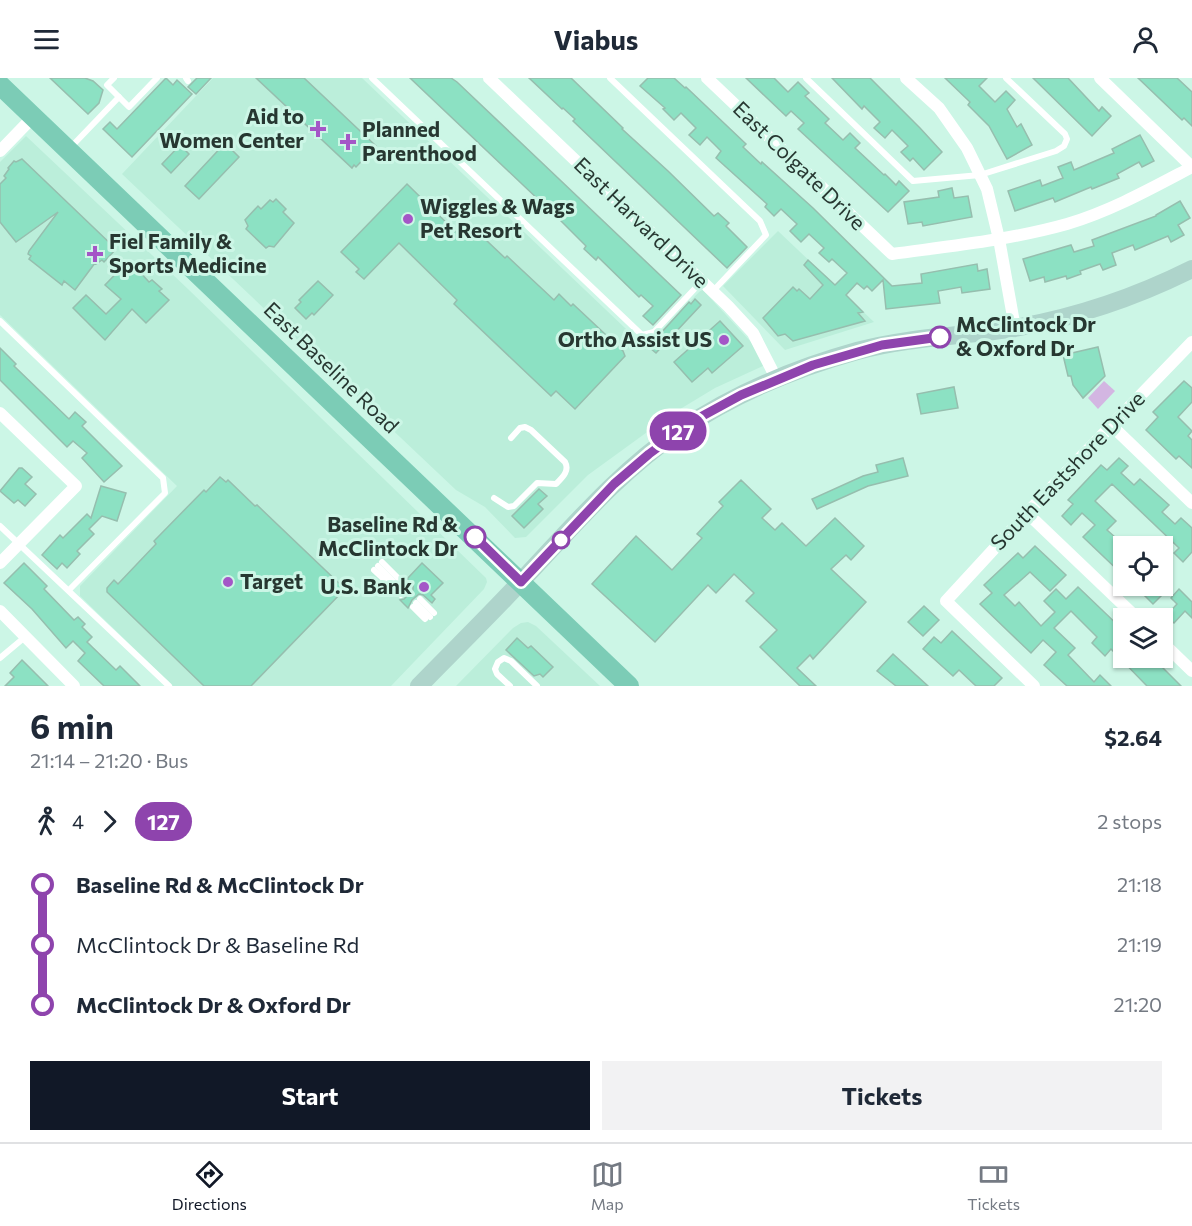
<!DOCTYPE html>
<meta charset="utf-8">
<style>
body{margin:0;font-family:Commissioner,sans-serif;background:#f2f2f3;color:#1f2937;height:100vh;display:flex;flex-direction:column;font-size:22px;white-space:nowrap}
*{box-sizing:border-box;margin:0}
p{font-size:20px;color:#747a83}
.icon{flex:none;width:33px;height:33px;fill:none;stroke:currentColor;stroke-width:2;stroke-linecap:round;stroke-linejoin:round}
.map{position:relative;height:608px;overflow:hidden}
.drawer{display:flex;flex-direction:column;background:#fff;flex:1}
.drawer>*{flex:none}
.badge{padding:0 12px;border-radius:20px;font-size:21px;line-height:39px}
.tools{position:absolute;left:1113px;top:458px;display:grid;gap:12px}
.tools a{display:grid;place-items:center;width:60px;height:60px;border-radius:0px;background:#fff;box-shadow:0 2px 4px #0004;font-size:30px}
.map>.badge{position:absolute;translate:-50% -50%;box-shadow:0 0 0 3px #fff}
.legs{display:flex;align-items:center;gap:9px;height:66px;padding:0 30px;font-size:20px}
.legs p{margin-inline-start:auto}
.head{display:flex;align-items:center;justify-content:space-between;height:102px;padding:0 30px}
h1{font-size:33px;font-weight:700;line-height:45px}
.cta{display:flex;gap:12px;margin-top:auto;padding:12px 30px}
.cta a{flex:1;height:69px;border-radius:0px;background:#111827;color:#fff;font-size:24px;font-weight:700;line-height:69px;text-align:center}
.cta a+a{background:#f2f2f3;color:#1f2937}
ul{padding:0 30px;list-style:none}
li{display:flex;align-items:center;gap:21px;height:60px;font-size:22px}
li i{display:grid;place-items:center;width:9px;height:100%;margin:0 8px;background:currentColor}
li i::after{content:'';width:15px;height:15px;margin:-8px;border:4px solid;border-radius:50%;background:#fff}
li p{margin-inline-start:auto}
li:first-child i{background:linear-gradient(#0000 50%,currentColor 0)}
li:last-child i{background:linear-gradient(currentColor 50%,#0000 0)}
header{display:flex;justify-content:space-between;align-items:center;height:78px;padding:0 30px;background:#fff;font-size:27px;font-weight:700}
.dock{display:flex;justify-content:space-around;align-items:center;height:84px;border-top:2px solid #e0e1e3;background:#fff;font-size:16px;color:#747a83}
.dock a{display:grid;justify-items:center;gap:3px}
.dock .current{color:#111827}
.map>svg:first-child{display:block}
</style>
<header><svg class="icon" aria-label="menu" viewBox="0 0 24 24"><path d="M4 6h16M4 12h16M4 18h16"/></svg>Viabus<svg class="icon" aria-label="person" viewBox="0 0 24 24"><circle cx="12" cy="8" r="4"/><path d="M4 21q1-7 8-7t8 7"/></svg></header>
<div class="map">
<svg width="1192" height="608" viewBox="0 0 1192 608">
<rect width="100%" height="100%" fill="#ccf6e6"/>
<g fill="#bbeeda">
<path d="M213 0H362L645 269 702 211 751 264 765 287 715 310 672 336 588 397 526 459 515 460 485 429 456 412 122 96Z"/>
<path d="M26 58 188 211 486 500 487 504 484 511 391 608H173L80 518V508L177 408 0 237V84Z"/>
<path d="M778 153 874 244 785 272 723 208Z"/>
<path d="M528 544 536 548 600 608H456L513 550 521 545Z"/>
</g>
<path fill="#d3b6e2" d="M1104 303 1115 313 1098 331 1088 320Z"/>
<g fill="#8ce1c3" stroke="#96beae" stroke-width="1.5">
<path d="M50 0H85L93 3 103 12 99 25 88 36Z"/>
<path d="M166 0 173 7 177 2 192 16 132 79 103 51 110 44 117 51Z"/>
<path d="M197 0H211L196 16 188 9Z"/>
<path d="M256 0H304L376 68 356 89 354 87 352 90Z"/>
<path d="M410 0H451L457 4 681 217 653 247 643 238 653 228 641 217 639 219 598 179 596 182 584 171 586 168 561 143Z"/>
<path d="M529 0H571L623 50 622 51 668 93 714 138 718 135 729 145 726 148 747 169 727 190 573 43 575 41 563 30 562 31Z"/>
<path d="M648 0H674L685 10 686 9 746 66 743 69 761 86 762 84 813 130 892 208 922 205 921 196 977 186 978 193 987 191 990 211 962 215 961 209 938 213 940 225 886 231 883 202 872 213 867 208 864 211 857 205 846 217 863 234 858 235 865 243 793 263 785 256 778 258 763 240 793 209 797 213 799 211 810 221 823 207 804 187 808 182 835 207 847 195 832 181 829 184 819 175 824 170 809 156 801 164 790 153 797 146 781 131 774 138 765 129 767 126 716 80 721 73 707 59 700 67 689 57 696 50 681 35 674 42 663 31 665 30 640 8Z"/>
<path d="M746 0H774L788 14 798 4 809 15 805 18 829 41 825 45 843 62 850 55 860 65 855 70 884 97 885 96 896 107 899 103 909 113 888 134 798 51 804 45 791 33 786 38Z"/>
<path d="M832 0H870L920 50 942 74 924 92 913 80 910 83 901 74 908 68 892 52 885 60 874 50 880 44 864 28 862 31Z"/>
<path d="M945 0H987L979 8 995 24 1006 13 1015 22 1007 31 1017 49 1021 46 1032 67 1007 81 989 48 968 27 970 24Z"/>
<path d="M1033 0H1068L1099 33 1102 29 1111 38 1092 58Z"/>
<path d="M1138 0H1177L1192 14V48L1184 40 1182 42Z"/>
<path d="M1140 57 1154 83 1142 89 1139 84 1117 96 1119 100 1092 111 1091 109 1055 124 1053 120 1015 133 1008 113 1040 102 1042 108 1063 100 1058 89 1071 84 1074 92 1114 75 1112 71Z"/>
<path d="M225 65 239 79 199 121 185 108Z"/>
<path d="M180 67 189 76 171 95 162 86Z"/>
<path d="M22 81 116 171 104 184 102 182 96 186 95 185 75 212 64 203 62 207 29 181 31 178 28 176 29 173 58 134 16 164 0 144V106L6 100 4 98 9 91 8 90 14 83 16 84Z"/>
<path d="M407 106 457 155 467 144 505 180 507 178 554 222 559 216 571 228 573 226 623 273 625 278 575 331 556 313 551 318 454 226 457 222 399 165 364 201 356 194 359 191 341 174Z"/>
<path d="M952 110 954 120 968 118 972 139 923 148 922 144 908 146 904 124 939 119 938 113Z"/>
<path d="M276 121 286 131 283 134 294 145 274 169 269 168 266 170 246 151 248 148 245 142 258 128 261 131 270 122 273 124Z"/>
<path d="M1180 123 1190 140 1178 147 1184 157 1171 164 1168 158 1135 172 1133 167 1112 175 1116 187 1103 192 1100 186 1080 193 1081 196 1067 201 1066 198 1045 204 1044 199 1030 203 1023 181 1071 167 1074 174 1094 168 1092 162 1156 138V137Z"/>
<path d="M129 182 149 204 152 202 162 211 159 213 169 222 146 245 132 231 105 262 73 230 86 217 106 236 121 221 105 207Z"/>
<path d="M318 203 333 217 314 237 312 235 306 241 295 230 301 224 299 222Z"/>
<path d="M695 221 701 227 656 275 650 270 662 256 661 255 689 224 691 226Z"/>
<path d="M720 243 743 268 712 295 708 290 692 304 674 284Z"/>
<path d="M1098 269 1105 298 1083 320 1073 307 1071 298H1068L1063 277Z"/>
<path d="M0 270 16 286 14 288 69 341 75 334 86 344 82 348 122 388 104 404 82 380 87 375 73 363 67 369 0 302Z"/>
<path d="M1184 303 1192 310V324L1178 339 1192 353 1188 358 1192 362V390L1179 378 1176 381 1146 352 1158 339 1153 334Z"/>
<path d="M954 309 958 330 921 336 917 316Z"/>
<path d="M903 380 908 398 868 408 817 431 812 421 863 398 878 394 876 387Z"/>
<path d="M1119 380 1128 388 1121 395 1134 407 1140 401 1169 427 1162 434 1175 446 1181 440 1192 450V474L1183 484 1174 475 1179 470 1112 406 1095 423 1116 443 1107 452 1124 467V498L1083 459 1095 447 1082 435 1071 447 1062 438 1073 426 1068 422 1101 387 1107 392Z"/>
<path d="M19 390H22L32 399 25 406 36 416 25 428 18 422 14 425 0 413Z"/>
<path d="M220 399 226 404 228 402 255 428 257 427 345 511 251 608H204L107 514V510L114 502 118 506 156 466 154 463 204 412 206 414Z"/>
<path d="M741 402 771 431 762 440 775 452 782 445 806 468 835 440 864 468 851 482 846 477 831 491 866 524 813 581 810 577 797 590 816 608H800L760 569 777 552 746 523 754 515 734 496 716 515 708 507 655 564 592 506 636 458 672 492 702 460 697 456 723 428 719 424Z"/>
<path d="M101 408 126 415 117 443 102 438 89 451 94 456 77 473 80 476 67 490 62 485 57 491 42 477 60 457 63 460 87 436 91 440Z"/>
<path d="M539 411 547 418 538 426 543 431 524 450 512 438Z"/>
<path d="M1035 468 1066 497 1050 513 1030 494 1004 517 1015 528 1019 524 1041 548 1055 534 1044 523 1056 511 1066 521 1078 509 1124 553V579H1152L1181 608H1147L1111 571 1105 578 1092 565 1097 559 1071 533 1054 550 1075 570 1068 577 1094 604 1100 597 1111 608H1067L1044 587 1056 574 1043 562 1031 575 1010 555 980 526 992 515 984 507 1018 475 1023 480Z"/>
<path d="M24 485 47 508 44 511 74 542 78 539 85 546 82 549 92 559 87 564 116 592 120 588 140 608H104L78 583 85 575 73 563 66 570 32 531 4 505Z"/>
<path d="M422 485 443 505 431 517 435 521 432 525 423 517 419 516 412 522 408 530 400 522 404 521 413 512V508L407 501Z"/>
<path d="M1144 507H1162L1167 512 1153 526 1139 512Z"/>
<path d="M1179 511 1192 524V540L1185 533 1174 545 1166 538 1177 526 1171 520Z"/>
<path d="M924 528 939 542 923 558 908 544Z"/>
<path d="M952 553 1002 600 994 608H976L959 592 953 598 923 571 934 559 941 565Z"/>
<path d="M517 560 528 570 531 568 553 589 543 599 540 596 534 598 506 572Z"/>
<path d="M893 576 928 608H896L877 593Z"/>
<path d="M22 582 48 608H5L14 599 10 595Z"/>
</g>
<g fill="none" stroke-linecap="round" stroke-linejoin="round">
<g stroke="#fff" stroke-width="6">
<path d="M114 0 107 7 119 19"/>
<path d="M186 0 188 3"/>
<path d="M372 0 642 257 654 254 702 203"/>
<path d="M610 0 760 143 766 157 713 213"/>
<path d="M806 0 913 103 980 97 1056 73 1064 68 1067 61 1065 56 1006 0"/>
<path d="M71 69 119 19 129 29 157 0"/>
<path d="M0 243 163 400 165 415 69 512"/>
<path d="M494 420 508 429 514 428 537 405 556 406C562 400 570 393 565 384L531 352 525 349 520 350 511 360"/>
<path d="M0 448 169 608"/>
<path d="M382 484 408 510"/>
<path d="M378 488 404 514"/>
<path d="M374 492 401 517"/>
<path d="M420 521 434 535"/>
<path d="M416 525 430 539"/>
<path d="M413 529 425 541"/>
<path d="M0 580 25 559"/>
<path d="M510 608 497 596 495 591 498 584 504 580 511 583 537 608"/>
</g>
<g stroke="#fff" stroke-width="12">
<path d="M489 0 728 228 753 255 777 302"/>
<path d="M707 0 892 176C950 168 1010 162 1067 146 1111 133 1152 110 1192 89L1100 0"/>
<path d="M906 0 939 30 967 70 987 111 999 161 1015 250"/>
<path d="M0 73 33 39"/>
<path d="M0 335 76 408 0 485"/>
<path d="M1112 348 1192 425"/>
<path d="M1027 435 1137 540"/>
<path d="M0 533 74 608"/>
<path d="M1162 564 1192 593"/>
<path d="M1034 608 946 523 1027 435 1192 264"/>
</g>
<path stroke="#aed4cb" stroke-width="18" d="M419 608C455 571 492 535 527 497 574 447 621 392 679 353 732 317 796 290 857 273 909 259 963 258 1015 250 1077 239 1136 219 1192 191"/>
<path stroke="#7cccb6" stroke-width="20" d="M0 7 629 608"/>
</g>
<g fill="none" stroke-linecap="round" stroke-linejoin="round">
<defs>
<path id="line-1" d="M475 459 521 504 614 406 649 376 695 342 741 317 813 287 882 267 940 259"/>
</defs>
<use href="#line-1" stroke="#fff" stroke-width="14"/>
<use href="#line-1" stroke="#8e44ad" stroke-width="9"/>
</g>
<g fill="#a456c7" stroke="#ccf6e6" stroke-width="2">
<path d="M315 42h6v6h6v6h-6v6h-6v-6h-6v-6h6z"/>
<path d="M345 55h6v6h6v6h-6v6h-6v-6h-6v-6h6z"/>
<circle cx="408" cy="141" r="6"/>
<path d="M92 167h6v6h6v6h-6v6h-6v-6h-6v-6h6z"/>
<circle cx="724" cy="262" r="6"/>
<circle cx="228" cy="504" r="6"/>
<circle cx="424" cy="509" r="6"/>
</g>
<g fill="#fff" stroke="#8e44ad" stroke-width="3">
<circle cx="940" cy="259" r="10"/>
<circle cx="475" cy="459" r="10"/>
<circle cx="561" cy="462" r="8"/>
</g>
<g text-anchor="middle" stroke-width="6" stroke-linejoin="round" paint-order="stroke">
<g font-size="21" font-weight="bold" fill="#273731" stroke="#ccf6e6" text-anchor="start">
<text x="304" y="46" text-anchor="end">Aid to<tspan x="304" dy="24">Women Center</tspan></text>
<text x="362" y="59">Planned<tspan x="362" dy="24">Parenthood</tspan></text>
<text x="420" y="136">Wiggles &amp; Wags<tspan x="420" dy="24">Pet Resort</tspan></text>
<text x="109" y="171">Fiel Family &amp;<tspan x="109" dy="24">Sports Medicine</tspan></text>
<text x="712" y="269" text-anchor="end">Ortho Assist US</text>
<text x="240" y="511">Target</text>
<text x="412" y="516" text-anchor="end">U.S. Bank</text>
</g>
<g font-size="21" fill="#273731" stroke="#ccf6e6">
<text transform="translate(799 88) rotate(44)" y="7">East Colgate Drive</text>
<text transform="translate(641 145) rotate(44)" y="7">East Harvard Drive</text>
<text transform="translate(331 290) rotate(44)" y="7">East Baseline Road</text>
<text transform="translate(1068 393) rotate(-46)" y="7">South Eastshore Drive</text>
</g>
<g font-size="21" font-weight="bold" fill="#273731" stroke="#ccf6e6" text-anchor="start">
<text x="956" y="254">McClintock Dr<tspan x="956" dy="24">&amp; Oxford Dr</tspan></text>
<text x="458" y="454" text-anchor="end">Baseline Rd &amp;<tspan x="458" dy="24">McClintock Dr</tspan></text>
</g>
</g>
</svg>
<div class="tools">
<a><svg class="icon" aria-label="locate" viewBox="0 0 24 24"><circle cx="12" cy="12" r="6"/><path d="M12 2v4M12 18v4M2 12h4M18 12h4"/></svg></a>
<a><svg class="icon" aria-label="layers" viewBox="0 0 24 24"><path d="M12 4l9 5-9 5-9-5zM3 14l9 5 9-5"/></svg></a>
</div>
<b class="badge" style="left:678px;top:353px;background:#8e44ad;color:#fff">127</b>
</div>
<section class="drawer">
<div class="head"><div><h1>6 min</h1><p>21:14 – 21:20 · Bus</p></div><b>$2.64</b></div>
<div class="legs"><svg class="icon" aria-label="walk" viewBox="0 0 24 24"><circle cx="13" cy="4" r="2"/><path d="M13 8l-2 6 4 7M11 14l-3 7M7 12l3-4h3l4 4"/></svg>4<svg class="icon" aria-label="forward" viewBox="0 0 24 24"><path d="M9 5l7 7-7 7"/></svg><b class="badge" style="background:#8e44ad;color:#fff">127</b><p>2 stops</p></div>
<ul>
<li><i style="color:#8e44ad"></i><b>Baseline Rd &amp; McClintock Dr</b><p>21:18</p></li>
<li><i style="color:#8e44ad"></i><span>McClintock Dr &amp; Baseline Rd</span><p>21:19</p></li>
<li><i style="color:#8e44ad"></i><b>McClintock Dr &amp; Oxford Dr</b><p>21:20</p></li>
</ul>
<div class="cta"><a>Start</a><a>Tickets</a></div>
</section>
<nav class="dock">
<a class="current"><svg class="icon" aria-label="directions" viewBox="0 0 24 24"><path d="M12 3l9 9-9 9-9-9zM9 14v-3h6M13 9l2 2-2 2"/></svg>Directions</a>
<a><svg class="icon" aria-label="map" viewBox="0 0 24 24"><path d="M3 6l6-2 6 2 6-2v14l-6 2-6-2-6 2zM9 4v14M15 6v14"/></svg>Map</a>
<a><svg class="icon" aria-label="tickets" viewBox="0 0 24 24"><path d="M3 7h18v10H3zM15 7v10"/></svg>Tickets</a>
</nav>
